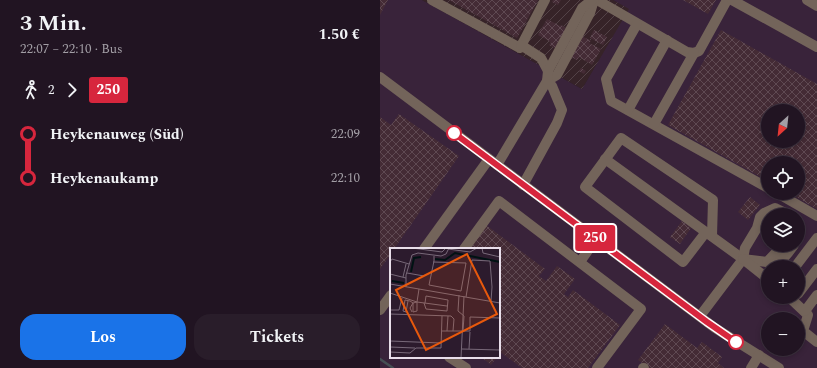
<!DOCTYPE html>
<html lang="de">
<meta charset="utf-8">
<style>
body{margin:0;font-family:Spectral,serif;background:#291d2a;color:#f1f3f6;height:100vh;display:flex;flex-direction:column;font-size:15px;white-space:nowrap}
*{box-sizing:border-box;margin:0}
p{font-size:13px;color:#a29ea5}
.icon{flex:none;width:22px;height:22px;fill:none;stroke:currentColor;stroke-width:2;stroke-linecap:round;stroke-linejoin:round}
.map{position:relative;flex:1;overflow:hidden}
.panel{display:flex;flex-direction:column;background:#211422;width:380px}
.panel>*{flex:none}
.badge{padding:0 8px;border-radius:3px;font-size:14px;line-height:26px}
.needle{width:26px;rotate:207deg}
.controls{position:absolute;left:381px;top:104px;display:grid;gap:8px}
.controls a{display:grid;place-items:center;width:44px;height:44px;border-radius:50%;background:#211422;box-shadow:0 2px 6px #0003,0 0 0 1px #3e3340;font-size:20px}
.map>.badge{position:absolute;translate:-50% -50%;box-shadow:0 0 0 2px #fff}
.legs{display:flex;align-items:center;gap:6px;height:44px;padding:0 20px;font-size:13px}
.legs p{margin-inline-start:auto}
.head{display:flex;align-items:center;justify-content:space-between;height:68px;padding:0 20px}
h1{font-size:22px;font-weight:700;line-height:30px}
.cta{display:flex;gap:8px;margin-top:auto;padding:8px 20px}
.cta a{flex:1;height:46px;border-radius:16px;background:#1a73e8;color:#fff;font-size:16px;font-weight:700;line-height:46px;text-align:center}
.cta a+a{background:#291d2a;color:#f1f3f6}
ul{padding:0 20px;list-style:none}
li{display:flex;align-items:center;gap:14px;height:44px;font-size:15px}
li i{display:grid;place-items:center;width:6px;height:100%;margin:0 5px;background:currentColor}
li i::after{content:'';width:10px;height:10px;margin:-5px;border:3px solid;border-radius:50%;background:#211422}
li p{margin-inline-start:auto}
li:first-child i{background:linear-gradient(#0000 50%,currentColor 0)}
li:last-child i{background:linear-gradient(currentColor 50%,#0000 0)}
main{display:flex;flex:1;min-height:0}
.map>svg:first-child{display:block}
</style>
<main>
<section class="panel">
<div class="head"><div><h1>3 Min.</h1><p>22:07 – 22:10 · Bus</p></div><b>1.50 €</b></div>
<div class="legs"><svg class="icon" aria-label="walk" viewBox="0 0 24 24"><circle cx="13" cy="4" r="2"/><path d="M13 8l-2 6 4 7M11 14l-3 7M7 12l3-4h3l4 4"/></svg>2<svg class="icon" aria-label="forward" viewBox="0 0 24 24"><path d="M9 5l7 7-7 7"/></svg><b class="badge" style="background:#d7263d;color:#fff">250</b></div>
<ul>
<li><i style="color:#d7263d"></i><b>Heykenauweg (Süd)</b><p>22:09</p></li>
<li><i style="color:#d7263d"></i><b>Heykenaukamp</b><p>22:10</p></li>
</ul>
<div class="cta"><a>Los</a><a>Tickets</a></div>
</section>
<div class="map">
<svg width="437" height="368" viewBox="0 0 437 368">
<defs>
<pattern id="industrial-furrows" width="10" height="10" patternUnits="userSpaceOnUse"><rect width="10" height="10" fill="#362328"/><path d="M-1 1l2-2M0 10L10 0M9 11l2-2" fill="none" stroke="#534247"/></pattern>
<pattern id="building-cross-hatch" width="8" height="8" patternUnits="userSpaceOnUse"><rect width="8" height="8" fill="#442b35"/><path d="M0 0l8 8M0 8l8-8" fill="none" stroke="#5f4952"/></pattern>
</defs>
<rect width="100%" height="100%" fill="#2c1b2d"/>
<path fill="#39233a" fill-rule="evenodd" d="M0 0H42L202 89 248 9 233 0H437V368H0ZM388 111H418V141H388ZM388 163H418V193H388ZM388 215H418V245H388ZM11 249H119V357H11ZM388 267H418V297H388ZM388 319H418V349H388Z"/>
<path fill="url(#industrial-furrows)" d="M42 0H233L249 9 202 89Z"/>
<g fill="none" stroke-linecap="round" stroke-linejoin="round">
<path stroke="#464f54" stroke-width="2.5" d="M0 359 13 368"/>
</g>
<g fill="url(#building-cross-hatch)" fill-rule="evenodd">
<path d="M0 0H8L0 15Z"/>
<path d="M69 0H158L137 38Z"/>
<path d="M173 0H181L178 5 172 2Z"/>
<path d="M303 0H336L328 14Z"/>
<path d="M167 19 180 26 181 25 211 41 209 43 221 49 212 65 199 57 197 60 169 45 171 42 158 35Z"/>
<path d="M214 30 227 37 223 45 210 38Z"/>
<path d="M341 30 437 84V209L409 193H418V163H388V181L288 125ZM388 111H418V141H388Z"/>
<path d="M201 68 206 71 204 74 199 71Z"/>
<path d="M19 114 79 156 14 249H11V254L0 269V117L11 125Z"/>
<path d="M370 197 380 205 368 220 358 212Z"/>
<path d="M302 221 311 228 300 244 290 237Z"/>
<path d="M106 225 165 269 159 276 166 281 177 266 195 279 184 294 188 297 193 290 240 325 208 368H142L120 352 119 354V249H88Z"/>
<path d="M285 324 317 348 322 342 342 357 338 363 344 368H269L258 360Z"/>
<path d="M101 357H117L111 365Z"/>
</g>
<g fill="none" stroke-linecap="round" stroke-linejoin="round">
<g stroke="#73645a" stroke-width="10">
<path d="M52 0 140 48 165 0"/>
<path d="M217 0 307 52 314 53 319 51 347 0"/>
<path d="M352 0 437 47"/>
<path d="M427 0 437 6"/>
<path d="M257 24 226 79 231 101 388 188"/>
<path d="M141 45 161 58 168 71"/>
<path d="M0 77 335 328 399 368"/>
<path d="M248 110 287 40"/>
<path d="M274 124 314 53"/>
<path d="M225 159 363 259 320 316"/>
<path d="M117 165 167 81 177 75 210 13 214 0"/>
<path d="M143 185 177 123 182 110 172 86 167 81 168 71 202 8 212 0"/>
<path d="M397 193 437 216"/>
<path d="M326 232 303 262 205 187 241 138 333 200 332 236"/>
<path d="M418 233V235"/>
<path d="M44 249 109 159"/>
<path d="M84 249 119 201 261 309 217 368"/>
<path d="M363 259 365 248 377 228 380 217 384 213 395 208 409 215"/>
<path d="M363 259 387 262 403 245"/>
<path d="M363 259 388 279"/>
<path d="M200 262 216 239"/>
<path d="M387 262C403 263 405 257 414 245"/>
<path d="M415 267 437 238"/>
<path d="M418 294 437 269"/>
<path d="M409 297 428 315 423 331 437 342"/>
<path d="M0 310 11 295"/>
<path d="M425 311 437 295"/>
<path d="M69 357 86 368"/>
<path d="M263 368H264"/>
<path d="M371 368 379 355"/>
</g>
</g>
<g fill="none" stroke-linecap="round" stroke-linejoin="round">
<defs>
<path id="line-1" d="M74 133 327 322 356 342"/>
</defs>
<use href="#line-1" stroke="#fff" stroke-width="9"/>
<use href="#line-1" stroke="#d7263d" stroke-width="6"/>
</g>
<g fill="#fff" stroke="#d7263d" stroke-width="2">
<circle cx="74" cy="133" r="7"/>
<circle cx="356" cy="342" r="7"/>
</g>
<g transform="translate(10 248)">
<rect width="110" height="110" fill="#2c1b2d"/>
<path fill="none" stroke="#001213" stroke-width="2" d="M45 11 55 12 65 5 110 14M21 24 24 10 31 9M2 33 14 35"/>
<path fill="none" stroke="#786979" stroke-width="1" d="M22 0 52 4 56 0M92 0 93 5 110 9M58 1 80 4 87 0M0 14 2 11 19 16M43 14 76 15 71 43 39 37 44 13V8M17 25 34 28M0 26 16 30M13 29 16 16M0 36 110 55M16 39V27L22 7 28 5 51 8 56 6 59 0M29 41 27 54 57 58M0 45 27 54M69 47 68 63 74 68 73 83M76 49 82 12 100 13 102 39 101 53M18 53 16 64 13 63 15 52 20 53 23 55 20 60 22 64M27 54V63L23 64V55ZM34 55 36 61 57 63 58 52 36 48 35 55M0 62H9L12 50M0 66 61 68 64 71 63 83M52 83H80V69L110 70M57 83 58 68M0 93 51 95M0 99 25 100M72 101 110 102M79 101 80 84M0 104 20 105 26 100H51L52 68M71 110 74 48"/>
<path fill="#e8590c" fill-opacity="0.15" stroke="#e8590c" stroke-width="2" d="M77 6 107 66 36 102 6 42Z"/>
<rect width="110" height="110" fill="none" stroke="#e9deea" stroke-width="2"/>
</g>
</svg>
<div class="controls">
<a><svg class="needle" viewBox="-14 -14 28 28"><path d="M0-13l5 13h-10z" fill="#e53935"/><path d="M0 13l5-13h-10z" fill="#a29ea5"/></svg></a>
<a><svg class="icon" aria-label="locate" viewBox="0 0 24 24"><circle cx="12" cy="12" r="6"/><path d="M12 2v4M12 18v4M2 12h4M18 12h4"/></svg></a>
<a><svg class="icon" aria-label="layers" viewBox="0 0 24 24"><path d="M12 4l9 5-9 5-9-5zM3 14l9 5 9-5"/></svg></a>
<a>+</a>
<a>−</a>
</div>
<b class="badge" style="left:215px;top:238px;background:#d7263d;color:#fff">250</b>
</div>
</main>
